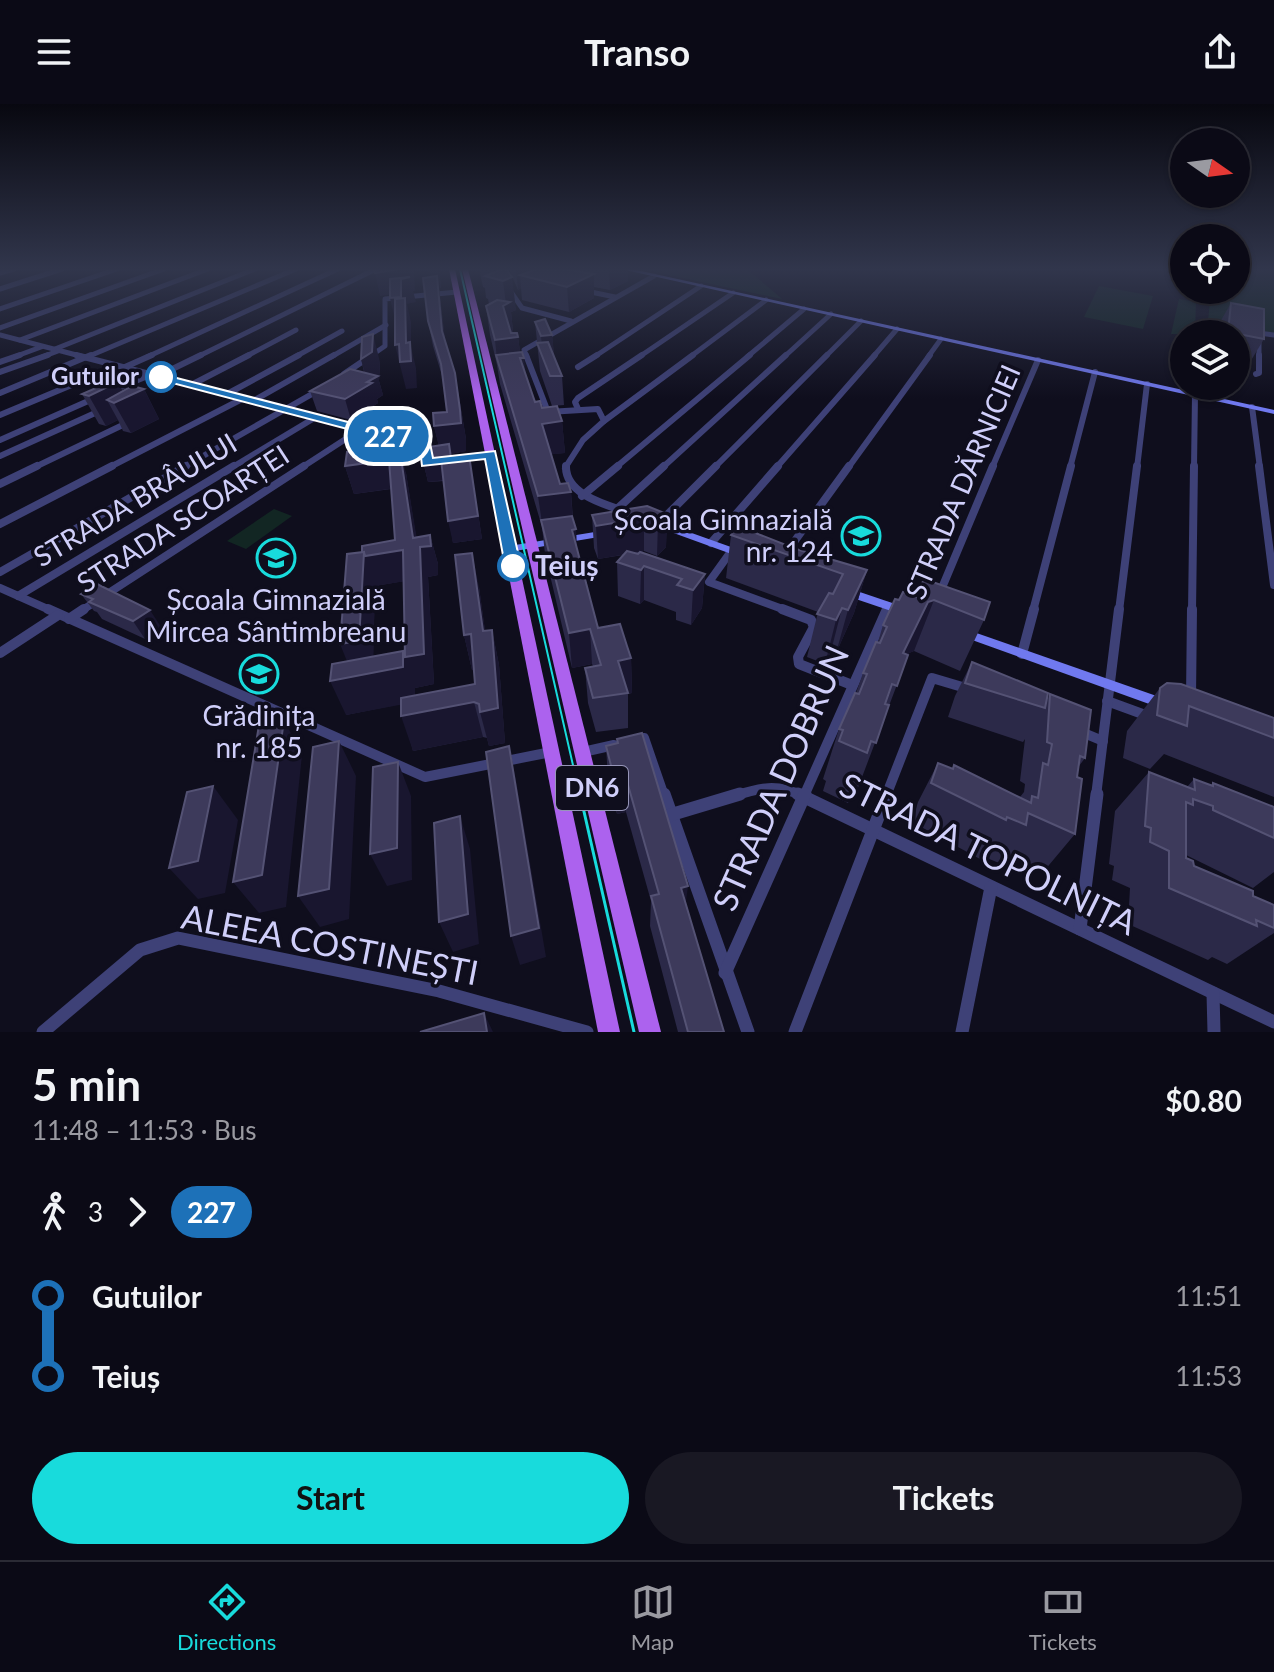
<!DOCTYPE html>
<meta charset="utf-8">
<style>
body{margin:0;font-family:Lato,sans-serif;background:#191823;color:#f1f3f6;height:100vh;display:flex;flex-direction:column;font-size:30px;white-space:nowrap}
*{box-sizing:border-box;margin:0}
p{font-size:26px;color:#9a9aa1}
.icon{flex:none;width:44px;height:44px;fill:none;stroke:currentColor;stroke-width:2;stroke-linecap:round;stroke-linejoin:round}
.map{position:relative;height:928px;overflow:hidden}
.sheet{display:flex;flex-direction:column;background:#0b0a16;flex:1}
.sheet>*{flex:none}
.badge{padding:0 16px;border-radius:26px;font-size:28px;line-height:52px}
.needle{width:52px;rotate:104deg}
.tools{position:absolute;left:1170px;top:24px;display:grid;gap:16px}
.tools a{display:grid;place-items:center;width:80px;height:80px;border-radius:50%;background:#0b0a16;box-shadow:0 2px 6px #0004,0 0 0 2px #2b2b35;font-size:40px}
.map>.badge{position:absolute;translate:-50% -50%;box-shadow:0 0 0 4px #fff}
.legs{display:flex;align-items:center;gap:12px;height:88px;padding:0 32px;font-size:26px}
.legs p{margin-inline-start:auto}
.headline{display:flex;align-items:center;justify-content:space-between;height:136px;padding:0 32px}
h1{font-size:44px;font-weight:700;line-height:60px}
.primary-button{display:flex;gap:16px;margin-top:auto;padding:16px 32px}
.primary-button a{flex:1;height:92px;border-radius:48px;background:#18dbdc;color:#111;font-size:32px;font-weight:700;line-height:92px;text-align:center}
.primary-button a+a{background:#191823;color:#f1f3f6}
ul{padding:0 32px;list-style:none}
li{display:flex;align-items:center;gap:28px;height:80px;font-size:30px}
li i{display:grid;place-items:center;width:12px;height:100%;margin:0 10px;background:currentColor}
li i::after{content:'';width:20px;height:20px;margin:-10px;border:6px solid;border-radius:50%;background:#0b0a16}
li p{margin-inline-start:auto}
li:first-child i{background:linear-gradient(#0000 50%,currentColor 0)}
li:last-child i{background:linear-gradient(currentColor 50%,#0000 0)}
header{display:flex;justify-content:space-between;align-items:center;height:104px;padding:0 32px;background:#0b0a16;font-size:36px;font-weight:700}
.tabs{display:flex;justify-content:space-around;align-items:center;height:112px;border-top:2px solid #2b2b35;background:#0b0a16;font-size:22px;color:#9a9aa1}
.tabs a{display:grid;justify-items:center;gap:4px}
.tabs .selected{color:#18dbdc}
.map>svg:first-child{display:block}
</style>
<header><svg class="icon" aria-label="menu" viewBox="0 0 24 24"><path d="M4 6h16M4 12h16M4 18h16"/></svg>Transo<svg class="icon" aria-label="share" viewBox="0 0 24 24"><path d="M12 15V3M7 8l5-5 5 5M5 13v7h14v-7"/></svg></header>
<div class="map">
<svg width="1274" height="928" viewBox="0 0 1274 928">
<rect width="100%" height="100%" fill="#0f0e1d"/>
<g fill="#122623">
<path d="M641 165H747L782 195Z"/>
<path d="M1236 165H1274V229L1208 217 1211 186H1236Z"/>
<path d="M1099 182 1153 192 1143 225 1084 213Z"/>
<path d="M1179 195 1196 198 1195 230H1171Z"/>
<path d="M274 405 292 412 246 445 227 437Z"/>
</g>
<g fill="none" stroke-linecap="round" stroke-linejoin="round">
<g stroke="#3e4177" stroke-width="5">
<path d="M0 169 14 165"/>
<path d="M0 185 62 165"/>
<path d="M586 187 615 193"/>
<path d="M511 188 522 204 571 217"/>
<path d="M0 205 117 165"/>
<path d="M0 224 164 165"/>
<path d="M0 231 84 253"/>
<path d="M20 236 208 165"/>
<path d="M55 245 255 165"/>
<path d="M14 253 41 243"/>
<path d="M42 253 58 247"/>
<path d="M87 253 296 165"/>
<path d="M147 253 338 165"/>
<path d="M197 253 376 165"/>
<path d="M245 253 296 226"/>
<path d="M295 253 342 227"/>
<path d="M331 253 386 221"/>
<path d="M369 253 385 242V195L457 188"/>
<path d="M527 253 524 246 654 172"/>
<path d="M594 253 701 182"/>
<path d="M639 253 733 189"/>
<path d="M690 253 766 196"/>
<path d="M747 253 804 205"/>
<path d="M784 253 831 210"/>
<path d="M825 253 861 217"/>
<path d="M873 253 897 225"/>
<path d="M928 253 941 235"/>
<path d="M1259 253V229L1274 231"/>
</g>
<g stroke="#3e4177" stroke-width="6">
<path d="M76 251 426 341V353"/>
<path d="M526 251 548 308 598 305 604 317 583 336 565 364"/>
<path d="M0 258 20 251"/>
<path d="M125 263 152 251"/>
<path d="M578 263 597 251"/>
<path d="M0 268 48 251"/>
<path d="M344 270 372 251"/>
<path d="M1256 270 1259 269V251"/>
<path d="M158 272 201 251"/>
<path d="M191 281 249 251"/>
<path d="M111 287 150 271"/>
<path d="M0 289 91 251"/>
<path d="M227 290 299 251"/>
<path d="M253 297 334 251"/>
<path d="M1252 303 1260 364"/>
<path d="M578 305 575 298 578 294 642 251"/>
<path d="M0 311 117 262"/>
<path d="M604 317 693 251"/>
<path d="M0 336 95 294"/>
<path d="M0 352 104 305"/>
<path d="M458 354 490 350"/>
<path d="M33 364 129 318"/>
<path d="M108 364 242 295"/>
<path d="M182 364 319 286"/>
<path d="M231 364 316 313"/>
<path d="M301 364 361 325"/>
<path d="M615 364 750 251"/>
<path d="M662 364 786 251"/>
<path d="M714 364 827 251"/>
<path d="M776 364 875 251"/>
<path d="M848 364 930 251"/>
<path d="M992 364 1038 256"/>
<path d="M1070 364 1095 268"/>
<path d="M1137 364 1147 280"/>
<path d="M1194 364 1195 290"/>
</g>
<g stroke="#3e4177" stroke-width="8">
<path d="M566 362C565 391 607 401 630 409"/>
<path d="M1259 362 1274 481"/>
<path d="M0 380 37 362"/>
<path d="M582 392 618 362"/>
<path d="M617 405 664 362"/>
<path d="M661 417 716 362"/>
<path d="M0 420 112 362"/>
<path d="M711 439 778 362"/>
<path d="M732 446 709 478 788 507"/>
<path d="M786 449 849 362"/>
<path d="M0 468 186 362"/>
<path d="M0 484 52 507"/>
<path d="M939 491 993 362"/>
<path d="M18 492 234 362"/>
<path d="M81 507 304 362"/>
<path d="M886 507 888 502"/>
<path d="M1033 507 1071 362"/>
<path d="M1119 507 1137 362"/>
<path d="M1192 507 1194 362"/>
</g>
<g stroke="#3e4177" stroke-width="10">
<path d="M48 505 425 673 551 648"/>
<path d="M782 505 811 516 814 523 798 553 799 560 852 581"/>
<path d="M69 515 84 505"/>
<path d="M0 549 58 511"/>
<path d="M1022 550 1034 505"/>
<path d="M1191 593 1192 505"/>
<path d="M1107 597 1148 612"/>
<path d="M1079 627 1103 637"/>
<path d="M635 636 644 634 664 692"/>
<path d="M583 648 614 641"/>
<path d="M734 692C760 684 777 679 802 692"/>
<path d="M804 692 887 505"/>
<path d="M886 692 932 574 969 585"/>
<path d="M1096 692 1119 505"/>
</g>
<g stroke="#3e4177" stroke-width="13">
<path d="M664 690 748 928"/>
<path d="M798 690 1274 918"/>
<path d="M670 711 740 690"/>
<path d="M1080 825 1097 690"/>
<path d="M725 869 805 690"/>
<path d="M1213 889 1214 928"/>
<path d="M43 928 140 846 178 834 439 887 587 928"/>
<path d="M795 928 887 690"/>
<path d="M962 928 991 783"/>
</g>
<g fill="#7079ef" fill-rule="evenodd">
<path d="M621 165H632L1274 306V310Z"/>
<path d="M658 417 745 448 746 450 745 452H737L657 423H648L647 421 648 419Z"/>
<path d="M607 426 611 427 612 429 611 431 509 448 504 445 509 442Z"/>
<path d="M848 484 907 504 909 507 907 510 903 511 844 491 842 488Z"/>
<path d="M965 525 1168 596 1170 600 1168 604 1163 605 961 532 959 529 961 526Z"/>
</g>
<g fill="#ac62ee" fill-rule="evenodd">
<path d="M449 165H455L620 928H598Z"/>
<path d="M462 165H468L661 928H639Z"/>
</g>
<path stroke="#18dbdc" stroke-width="2" d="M460 165 580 692"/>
<path stroke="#18dbdc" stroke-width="3" d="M580 690 634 928"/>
</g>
<g fill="#2b2948" fill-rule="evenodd">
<path d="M430 165H439L441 184H439L445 237 455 269 466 335V347L450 350 451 353 469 351 482 435 453 439 444 377 428 378 423 357 439 342 434 322 447 308 443 275 433 242 428 217 431 173Z"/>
<path d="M479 165H506L516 206 511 208 513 227 511 229 518 233 520 248 525 269 535 298 562 317 565 349 551 350 560 380 571 388 573 415 577 445 598 524 631 554 632 589 628 590V624L596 628 588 599 585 564 593 562 592 560 572 564 545 450 542 423 500 280 497 261 490 231 486 202 489 200 488 195 486 194 485 184 483 183Z"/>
<path d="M509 165H563L574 167V165H628V177L610 186 594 183V194L569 208 522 196 521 184 518 186Z"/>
<path d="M1231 199 1264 235 1247 263 1236 260V230H1215L1216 225Z"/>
<path d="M535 218 552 231 554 252 562 272 564 301 552 302 540 267Z"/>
<path d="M361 255 380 258 379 277 383 291 377 295 378 299 351 316 317 307 310 287 364 268Z"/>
<path d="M144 285 159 315 131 329 123 327 118 316 106 322 99 320 82 290Z"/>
<path d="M375 316 377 321 389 343 406 369 416 433 430 431 438 460V471L428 473 434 580 415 584V582V591L475 580 474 566H472L464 531 479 483 485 527 492 526 499 561 505 639 489 642 487 634 483 633 413 647 401 600 346 611 347 557 362 448 395 436 391 385 354 390 345 362 363 346ZM404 477 405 553 403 547 373 552 375 482Z"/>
<path d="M667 410 666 443 657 452 644 447 641 448 705 470 702 504 691 521 676 516V508L644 496 640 500 618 492 617 458 623 451 598 455 594 444 592 411Z"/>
<path d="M731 431 796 445 867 466 854 509 836 549 831 547 825 560 807 553 818 508 726 474Z"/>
<path d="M924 475 984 516 960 567 914 547 909 549 856 689 852 688 848 699 823 687 826 677 823 675 839 625 856 589 863 569 878 538 883 521 899 496 916 493Z"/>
<path d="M81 490 161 523 145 535 102 515 97 508 94 507Z"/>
<path d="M972 558 1046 598 1050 590 1085 654 1079 662 1077 673 1075 730 1044 767 1005 750 999 759 982 752 980 755 912 718 918 698 938 659 1020 693 1024 688 1025 680 1020 677 1025 635 1023 638 948 613 955 592Z"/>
<path d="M1160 584 1274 614V693L1164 650 1150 665 1123 654 1127 627Z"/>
<path d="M617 635 686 801 724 928H678L650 822 651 797 626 708 617 710 608 676 606 642 617 640Z"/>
<path d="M1149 668 1187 683 1194 675 1210 681 1213 679 1274 703V768L1253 784 1186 751V754L1194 762 1253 792 1274 801V829L1227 860 1212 853 1208 856 1128 820 1130 784 1112 776 1114 762 1109 760 1115 707Z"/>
</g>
<g fill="#19162f">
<path d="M399 165H414L415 187H413L416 198 407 200 411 218V243L416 264 417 284 406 285 395 241 396 220 390 194 401 189 380 192 375 169Z"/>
<path d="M430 165H439L441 184H439L447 253Z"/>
<path d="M516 165H561L520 171 521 184 518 186Z"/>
<path d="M609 165H628V177L610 186Z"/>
<path d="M594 170V194L569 208 567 183Z"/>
<path d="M512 173 516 206 511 208 513 227 507 232 503 202 506 200 503 177Z"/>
<path d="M373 230 380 258 379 277 383 291 377 295 378 299 351 316 345 295 368 282 361 255Z"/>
<path d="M552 231 555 258 543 255 541 232Z"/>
<path d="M518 233 521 254H524L527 282 497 255 495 236Z"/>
<path d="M455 269 466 335V347L450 350 455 375 441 351 434 322 461 319Z"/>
<path d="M118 278 126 293 144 285 159 315 131 329 114 299 107 296 118 316 106 322 89 292Z"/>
<path d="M375 316 383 343V320L390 347 396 384 354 390 345 362 386 356 375 321Z"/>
<path d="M562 317 565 349 545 351 542 320Z"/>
<path d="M399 341 406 369 421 460 420 443 431 442 430 431 438 460V471L428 473 434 580 415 584V582V598L346 611 330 577 353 572 340 540 359 537 363 457 362 453 364 452V448L365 452 403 446 412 476 375 482 373 569 403 563V547L405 553 424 550 421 462 413 434Z"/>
<path d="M469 351 482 435 453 439 448 417Z"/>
<path d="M441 355 446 376 428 378 423 357Z"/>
<path d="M571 388 573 421 542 419 538 392Z"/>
<path d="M667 410 666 443 657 452 658 418Z"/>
<path d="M644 414V447L598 455 596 422Z"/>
<path d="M576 425 578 459 572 426Z"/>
<path d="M472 449 479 483 490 562 483 527Z"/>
<path d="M644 462V496L640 500 641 466Z"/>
<path d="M867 466 854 509 836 549 848 506Z"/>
<path d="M705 470 702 504 691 521 693 486Z"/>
<path d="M934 496 914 547 909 549 894 581 903 549 928 498Z"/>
<path d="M842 504 831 547 825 560 836 516Z"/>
<path d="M150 506 161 523 145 535 133 517Z"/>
<path d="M590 525 592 560 572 564 569 529Z"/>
<path d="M492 526 499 561 505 639 489 642 480 608Z"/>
<path d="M471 530 479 564 472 566 464 531Z"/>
<path d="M631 554 632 589 619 590 618 557Z"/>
<path d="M474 598 483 633 413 647 401 612Z"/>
<path d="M284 616 302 651 286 803 259 809 233 778Z"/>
<path d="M339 637 356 672 349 815 320 823 298 792Z"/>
<path d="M509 642 516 676 546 853 520 861 511 832Z"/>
<path d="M398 658 411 692 412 776 387 782 370 750Z"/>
<path d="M626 674V708L617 710 615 677Z"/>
<path d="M213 682 238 716 225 789 198 795 169 764Z"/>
<path d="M460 712 470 745 479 840 453 848 439 818Z"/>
<path d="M688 782 684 813 681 784Z"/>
<path d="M484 909 493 928H487Z"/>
</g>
<g fill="#3d3a5b" stroke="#545274" stroke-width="2">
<path d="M375 165H399L375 169Z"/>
<path d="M497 165H506L512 173 503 177 485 172 500 166Z"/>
<path d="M537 165H563L594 170 567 183 520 171Z"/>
<path d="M437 172 442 227 455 269 460 306 461 319 434 322 433 309 447 308 441 260 428 217 423 174Z"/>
<path d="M410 173 401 175V193L390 194V175Z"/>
<path d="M405 194 406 239 410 238 411 257 400 258 399 240 395 241V195Z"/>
<path d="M497 196 510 198 503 202 511 229H517L518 233 495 236 486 202Z"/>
<path d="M1231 199 1264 205V235L1228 228Z"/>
<path d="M545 215 552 231 541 232 535 218Z"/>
<path d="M373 230 372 248 361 255 362 233Z"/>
<path d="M548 238 562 272H550L537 239Z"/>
<path d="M522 248 524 254H520L535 298 540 297 542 304 557 302 562 317 542 320 560 380 568 379 571 388 538 392 496 251Z"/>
<path d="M350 265 378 272 367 278 372 279 345 295 310 287Z"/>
<path d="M112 277 118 278 89 292 82 290Z"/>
<path d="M132 282 144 285 114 299 107 296Z"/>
<path d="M375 316V321L383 320V343L399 341 413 434 430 431 431 442 420 443 424 550 405 553 403 446 365 452 364 448H362V442L395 436 389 356 345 362 347 348 363 346 364 317Z"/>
<path d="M449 340 451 354 469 351 478 412 448 417 441 355 423 357 422 344Z"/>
<path d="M647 402 667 410 658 418 644 414 596 422 592 411Z"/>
<path d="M572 412 576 425 572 426 598 524 620 520 627 542 631 554 618 557 628 589 593 594 585 564 601 561 590 525 569 529 541 416Z"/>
<path d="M738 422 796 445 867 466 848 506 842 504 836 516 817 510 829 489 833 490 843 470 731 431Z"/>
<path d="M627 447 638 450 640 448 705 470 693 486 677 481 682 475 644 462 641 466 617 458Z"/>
<path d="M364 448 359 537 340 540 347 450Z"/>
<path d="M472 449 483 527 492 526 498 604 480 608 479 600 474 598 401 612V594L475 580 471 530 464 531 455 451Z"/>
<path d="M924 475 990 498 984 516 934 496 928 498 903 549 908 551 897 582 892 580 885 600 889 601 876 639 871 637 867 649 839 637 843 626 839 625 855 589 859 590 867 570 863 569 876 538 880 539 883 532 887 523 883 521 895 495 899 496 903 488 916 493Z"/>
<path d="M97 480 150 506 133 517 89 498 93 495 81 490Z"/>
<path d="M403 547V563L330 577 332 560Z"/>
<path d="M972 558 1048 589 1045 604 965 579Z"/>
<path d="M1167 579 1181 580 1274 614V634L1189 602 1187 622 1157 611 1160 584Z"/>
<path d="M1050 590 1091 606 1085 654 1080 652 1077 673 1082 675 1075 730 1028 709 1026 721 1007 713 1006 716 931 679 938 659 953 665 954 661 1031 699 1032 692 1038 694 1043 659 1048 661 1052 640 1047 638Z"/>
<path d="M284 616 262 771 233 778 259 621Z"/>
<path d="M642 629 688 782 681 784 724 928H688L651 792 659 790 626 674 615 677 606 642 618 639 617 635Z"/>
<path d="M339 637 329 785 298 792 313 643Z"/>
<path d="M509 642 539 824 511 832 486 648Z"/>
<path d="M398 658 397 744 370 750 373 663Z"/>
<path d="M1149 668 1195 686 1194 675 1213 682V679L1274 703V734L1213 706V702L1193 695V701L1186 698V754L1193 757 1194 762 1253 787V792L1274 801V824L1256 816 1257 822 1169 784V747L1150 738 1151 724 1145 722Z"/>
<path d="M213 682 198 757 169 764 187 688Z"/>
<path d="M460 712 468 810 439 818 434 719Z"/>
<path d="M484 909 487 928H420Z"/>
</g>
<linearGradient id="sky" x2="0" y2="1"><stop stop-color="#080810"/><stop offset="0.56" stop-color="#31364c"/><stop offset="1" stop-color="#31364c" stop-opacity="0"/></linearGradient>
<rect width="1274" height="295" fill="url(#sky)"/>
<path fill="#1d71b8" stroke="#fff" stroke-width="2" d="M161 270 430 339 433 354 495 347 521 462 513 467 505 462 485 355 422 362 420 344 157 275Z"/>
<defs>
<symbol id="school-ring" viewBox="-11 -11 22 22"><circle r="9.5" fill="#0f0e1d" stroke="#18dbdc" stroke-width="1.5"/><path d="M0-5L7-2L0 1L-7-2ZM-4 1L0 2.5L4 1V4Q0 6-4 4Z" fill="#18dbdc"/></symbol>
</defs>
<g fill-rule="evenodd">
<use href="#school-ring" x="839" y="410" width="44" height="44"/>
<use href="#school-ring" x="254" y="432" width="44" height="44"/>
<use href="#school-ring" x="237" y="548" width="44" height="44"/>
</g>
<g fill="#fff" stroke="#1d71b8" stroke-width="4">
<circle cx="161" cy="273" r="14"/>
<circle cx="513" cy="462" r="14"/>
</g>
<g text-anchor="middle" stroke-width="7" stroke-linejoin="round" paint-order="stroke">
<g font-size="24" font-weight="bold" fill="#d0cffa" stroke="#0f0e1d" text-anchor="end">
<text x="139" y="281">Gutuilor</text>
</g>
<rect fill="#0f0e1d" stroke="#9695b8" stroke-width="2" x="556" y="662" width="72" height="44" rx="6"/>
<g font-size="26" font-weight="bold" fill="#d0cffa">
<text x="592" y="693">DN6</text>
</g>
<g font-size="28" fill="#d0cffa" stroke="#0f0e1d">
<text transform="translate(963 378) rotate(-67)" y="10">STRADA DĂRNICIEI</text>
<text transform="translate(135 396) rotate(-31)" y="10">STRADA BRÂULUI</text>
<text transform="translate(183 415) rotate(-33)" y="10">STRADA SCOARȚEI</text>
</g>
<g font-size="28" fill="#d0cffa" stroke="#0f0e1d">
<text x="833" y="426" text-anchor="end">Școala Gimnazială<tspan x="833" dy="32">nr. 124</tspan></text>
<text x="276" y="506">Școala Gimnazială<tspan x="276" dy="32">Mircea Sântimbreanu</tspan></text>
<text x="259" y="622">Grădinița<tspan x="259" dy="32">nr. 185</tspan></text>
</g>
<g font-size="28" font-weight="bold" fill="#d0cffa" stroke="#0f0e1d" text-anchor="start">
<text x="535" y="472">Teiuș</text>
</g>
<g font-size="34" fill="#d0cffa" stroke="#0f0e1d">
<text transform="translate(781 674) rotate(-66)" y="12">STRADA DOBRUN</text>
<text transform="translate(988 750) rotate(26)" y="12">STRADA TOPOLNIȚA</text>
<text transform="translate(330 841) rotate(11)" y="12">ALEEA COSTINEȘTI</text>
</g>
</g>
</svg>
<div class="tools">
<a><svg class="needle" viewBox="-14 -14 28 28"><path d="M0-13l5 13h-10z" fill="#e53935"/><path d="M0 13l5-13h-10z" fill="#9a9aa1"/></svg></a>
<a><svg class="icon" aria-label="locate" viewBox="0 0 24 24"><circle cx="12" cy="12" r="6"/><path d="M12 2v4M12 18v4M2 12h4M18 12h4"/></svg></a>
<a><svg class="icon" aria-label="layers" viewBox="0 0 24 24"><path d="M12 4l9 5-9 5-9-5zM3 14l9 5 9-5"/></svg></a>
</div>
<b class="badge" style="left:388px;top:332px;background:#1d71b8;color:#fff">227</b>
</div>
<section class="sheet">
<div class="headline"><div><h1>5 min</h1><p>11:48 – 11:53 · Bus</p></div><b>$0.80</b></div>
<div class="legs"><svg class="icon" aria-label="walk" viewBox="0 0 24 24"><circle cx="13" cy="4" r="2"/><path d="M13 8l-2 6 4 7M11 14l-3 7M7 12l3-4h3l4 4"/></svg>3<svg class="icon" aria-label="forward" viewBox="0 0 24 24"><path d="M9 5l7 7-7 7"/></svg><b class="badge" style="background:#1d71b8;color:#fff">227</b></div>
<ul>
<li><i style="color:#1d71b8"></i><b>Gutuilor</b><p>11:51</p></li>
<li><i style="color:#1d71b8"></i><b>Teiuș</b><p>11:53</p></li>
</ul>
<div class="primary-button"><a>Start</a><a>Tickets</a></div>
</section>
<nav class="tabs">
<a class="selected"><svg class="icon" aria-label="directions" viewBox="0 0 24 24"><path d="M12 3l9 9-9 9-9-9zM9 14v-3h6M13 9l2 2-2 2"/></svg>Directions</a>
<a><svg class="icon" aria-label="map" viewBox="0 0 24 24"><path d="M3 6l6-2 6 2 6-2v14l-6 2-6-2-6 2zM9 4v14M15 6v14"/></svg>Map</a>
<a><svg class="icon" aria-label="tickets" viewBox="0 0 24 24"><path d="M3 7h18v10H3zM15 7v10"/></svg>Tickets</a>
</nav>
